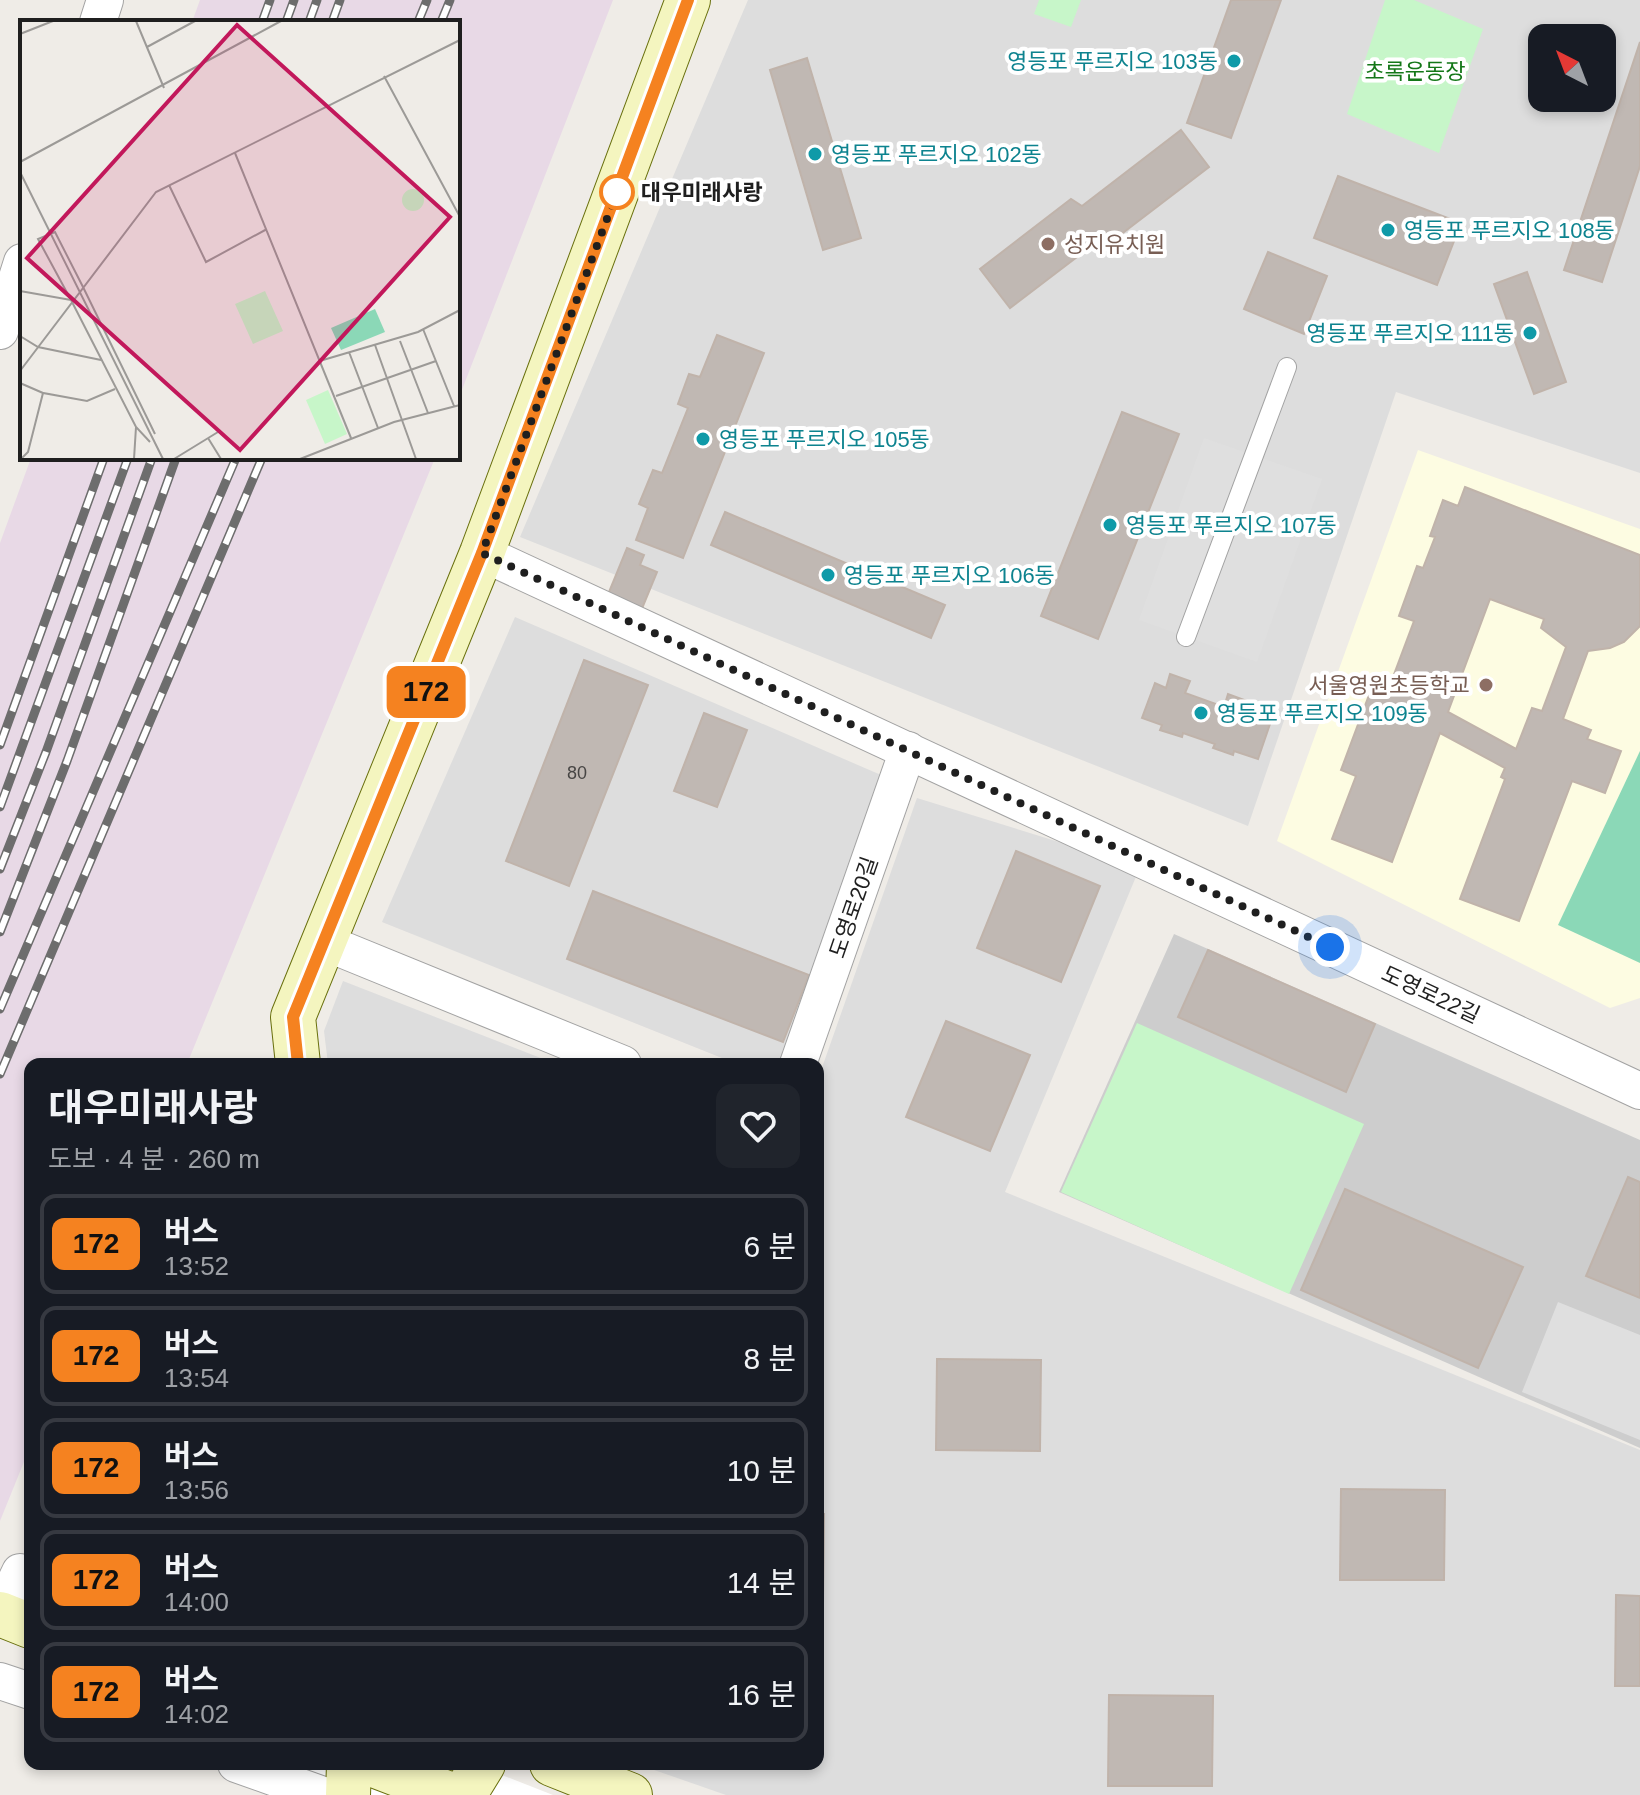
<!DOCTYPE html>
<html lang="ko">
<meta charset="utf-8">
<style>
body{margin:0;font-family:Helvetica,"Noto Sans KR",sans-serif;background:#20242c;color:#f1f3f6;height:100vh;display:flex;flex-direction:column;font-size:30px;white-space:nowrap}
*{box-sizing:border-box;margin:0}
p{font-size:26px;color:#9ea1a6}
.icon{flex:none;width:44px;height:44px;fill:none;stroke:currentColor;stroke-width:2;stroke-linecap:round;stroke-linejoin:round}
.map{position:relative;flex:1;overflow:hidden}
.sheet{position:absolute;left:24px;top:1058px;width:800px;height:712px;display:flex;flex-direction:column;background:#171b24;border-radius:16px;box-shadow:0 4px 12px #0003}
.sheet>*{flex:none}
.badge{padding:0 16px;border-radius:12px;font-size:28px;line-height:52px}
.needle{width:52px;rotate:318deg}
.fabs{position:absolute;left:1528px;top:24px;display:grid;gap:16px}
.fabs a{display:grid;place-items:center;width:88px;height:88px;border-radius:16px;background:#171b24;box-shadow:0 4px 12px #0003;font-size:40px}
.you{position:absolute;width:40px;height:40px;margin:-20px;border:6px solid #fff;border-radius:50%;background:#1a73e8;box-shadow:0 0 0 12px #1a73e833}
.map>.badge{position:absolute;translate:-50% -50%;box-shadow:0 0 0 4px #fff}
.round{display:grid;place-items:center;flex:none;width:84px;height:84px;border-radius:16px;background:#20242c}
.overview{display:flex;align-items:center;justify-content:space-between;height:136px;padding:0 24px}
h1{font-size:38px;font-weight:700;line-height:60px}
ul{padding:0;list-style:none}
li{display:flex;align-items:center;gap:24px;height:100px;margin:0 16px 12px;padding:0 8px;border:4px solid #363941;border-radius:16px}
li div{flex:1}
li b{display:block;font-size:30px}
li em{font-style:normal}
li .badge{min-width:88px;font-weight:700;text-align:center}
.map>svg:first-child{display:block}
</style>
<div class="map">
<svg width="1640" height="1795" viewBox="0 0 1640 1795">
<rect width="100%" height="100%" fill="#efece7"/>
<g fill="#ddd" fill-rule="evenodd">
<path d="M748 0H1640V473L1396 392 1248 826 520 537ZM1542 38H1602V98H1542Z"/>
<path d="M515 617 888 778 790 1064H737L382 922Z"/>
<path d="M917 798 1140 867 1005 1192 1640 1450V1795H726L637 1764H818V1079Z"/>
<path d="M343 981 556 1064H328L324 1031Z"/>
</g>
<g fill="#e8d9e6">
<path d="M200 0H613L458 400V22H192Z"/>
<path d="M31 458H435L187 1064H30V1447L0 1521V543Z"/>
</g>
<path fill="#fdfce2" d="M1418 450 1640 529V998L1610 1008 1277 841Z"/>
<path fill="#cdcdcd" d="M1174 934 1640 1140V1448L1059 1192Z"/>
<g fill="#c7f6c9">
<path d="M1039 0H1081L1071 27 1034 14Z"/>
<path d="M1385 0H1414L1483 29 1439 153 1347 114Z"/>
<path d="M1137 1023 1364 1124 1289 1294 1061 1192Z"/>
</g>
<path fill="#8bd8b7" d="M1640 751V963L1558 925Z"/>
<g fill="#dfdfdf">
<path d="M1204 438 1322 479 1257 662 1139 620Z"/>
<path d="M1558 1302 1640 1335V1440L1522 1392Z"/>
</g>
<path fill="#fff" d="M293 1764H474L553 1795H372Z"/>
<g fill="#c0b8b3" stroke="#c0b3aa" stroke-width="2" fill-rule="evenodd">
<path d="M1231 0H1281L1231 138 1187 123Z"/>
<path d="M1640 42V166L1602 282 1564 270Z"/>
<path d="M807 58 861 238 823 250 770 70Z"/>
<path d="M1181 130 1209 167 1103 248 1098 241 1010 308 980 269 1071 199 1082 206Z"/>
<path d="M1338 176 1461 223 1437 285 1314 238Z"/>
<path d="M1268 252 1327 276 1304 334 1244 309Z"/>
<path d="M1527 272 1566 382 1534 394 1494 284Z"/>
<path d="M717 335 764 353 683 558 636 540 648 508 639 504 653 470 662 473 688 408 678 404 689 374 700 377Z"/>
<path d="M1122 412 1179 434 1098 639 1041 616Z"/>
<path d="M1465 487 1640 555V626L1624 642 1610 648 1588 651 1563 719 1591 730 1587 739 1621 751 1605 793 1572 781 1519 921 1460 899 1505 779 1501 777 1505 768 1440 733 1392 862 1332 839 1356 776 1341 770 1372 687 1387 693 1414 621 1399 616 1417 566 1423 568 1435 537 1430 536 1443 500 1458 506ZM1490 599 1544 619 1541 628 1566 647 1542 711 1532 708 1516 749 1448 712Z"/>
<path d="M725 512 945 605 931 638 711 545Z"/>
<path d="M627 548 644 555 640 565 657 572 641 611 607 597Z"/>
<path d="M584 660 648 685 569 886 506 861Z"/>
<path d="M1170 674 1190 681 1185 693 1224 707 1228 694 1261 706 1256 720 1270 724 1258 759 1234 751 1233 755 1213 748 1215 744 1183 733 1182 737 1160 730 1162 725 1142 718 1155 683 1166 688Z"/>
<path d="M704 713 747 730 717 807 674 791Z"/>
<path d="M1016 851 1100 886 1061 982 977 948Z"/>
<path d="M593 891 809 975 783 1042 567 959Z"/>
<path d="M1208 950 1375 1024 1346 1092 1178 1017Z"/>
<path d="M946 1021 1030 1055 990 1151 906 1117Z"/>
<path d="M1628 1177 1640 1182V1298L1586 1276Z"/>
<path d="M1345 1189 1523 1267 1478 1368 1301 1290Z"/>
<path d="M937 1359 1041 1360 1040 1451 936 1450Z"/>
<path d="M1341 1489 1445 1490 1444 1580H1340Z"/>
<path d="M818 1514H824L823 1604H818Z"/>
<path d="M1616 1595 1640 1596V1686H1615Z"/>
<path d="M1109 1695 1213 1696 1212 1786H1108Z"/>
</g>
<g fill="none" stroke-linecap="round" stroke-linejoin="round">
<defs>
<path id="lane" d="M1186 637 1287 367"/>
<g id="street">
<path d="M98 22 105 0"/>
<path d="M0 331 22 262"/>
<path d="M482 553 1640 1091"/>
<path d="M324 942 623 1064"/>
<path d="M798 1064 908 750"/>
<path d="M0 1613 20 1572 30 1575"/>
<path d="M0 1681 30 1691"/>
<path d="M236 1764 323 1795"/>
</g>
<g id="secondary">
<path d="M298 1064 293 1017 482 553 688 0"/>
<path d="M0 1614 30 1626"/>
<path d="M371 1764 452 1795"/>
<path d="M552 1764 630 1795"/>
<path d="M348 1795 349 1764"/>
<path d="M464 1795 483 1764"/>
</g>
</defs>
<use href="#lane" stroke="#a3a3a3" stroke-width="20"/>
<use href="#street" stroke="#a3a3a3" stroke-width="38"/>
<use href="#secondary" stroke="#69700d" stroke-width="46"/>
<use href="#lane" stroke="#fff" stroke-width="18"/>
<use href="#street" stroke="#fff" stroke-width="36"/>
<use href="#secondary" stroke="#f4f5bf" stroke-width="44"/>
<defs>
<g id="rail">
<path d="M262 22 270 0"/>
<path d="M286 22 294 0"/>
<path d="M309 22 317 0"/>
<path d="M332 22 340 0"/>
<path d="M418 22 427 0"/>
<path d="M441 22 450 0"/>
<path d="M0 745 104 458"/>
<path d="M0 807 128 458"/>
<path d="M0 869 46 752 152 458"/>
<path d="M0 932 67 761 176 458"/>
<path d="M0 1009 236 458"/>
<path d="M0 1074 262 458"/>
</g>
</defs>
<use href="#rail" stroke="#6d6d6d" stroke-width="9"/>
<use href="#rail" stroke="#fff" stroke-width="6" stroke-dasharray="18" stroke-linecap="butt"/>
</g>
<g fill="none" stroke-linecap="round" stroke-linejoin="round">
<defs>
<path id="line" d="M298 1064 293 1017 482 553 688 0"/>
</defs>
<use href="#line" stroke="#fff" stroke-width="18"/>
<use href="#line" stroke="#f58220" stroke-width="12"/>
<path stroke="#1f1f1f" stroke-width="8" stroke-dasharray="0 14.4" d="M617 192 482 553 1330 947"/>
</g>
<g fill="#0f9aa8" stroke="#fff" stroke-width="3">
<circle cx="1234" cy="61" r="8"/>
<circle cx="815" cy="154" r="8"/>
<circle cx="1388" cy="230" r="8"/>
<circle cx="1530" cy="333" r="8"/>
<circle cx="703" cy="439" r="8"/>
<circle cx="1110" cy="525" r="8"/>
<circle cx="828" cy="575" r="8"/>
<circle cx="1201" cy="713" r="8"/>
</g>
<circle fill="#fff" stroke="#f58220" stroke-width="4" cx="617" cy="192" r="16"/>
<g fill="#8d6e63" stroke="#fff" stroke-width="3">
<circle cx="1048" cy="244" r="8"/>
<circle cx="1486" cy="685" r="8"/>
</g>
<g text-anchor="middle" stroke-width="8" stroke-linejoin="round" paint-order="stroke">
<g font-size="18" fill="#474544">
<text x="577" y="779">80</text>
</g>
<g font-size="22" fill="#0d838f" stroke="#fff" text-anchor="start">
<text x="1218" y="69" text-anchor="end">영등포 푸르지오 103동</text>
<text x="831" y="162">영등포 푸르지오 102동</text>
<text x="1404" y="238">영등포 푸르지오 108동</text>
<text x="1514" y="341" text-anchor="end">영등포 푸르지오 111동</text>
<text x="719" y="447">영등포 푸르지오 105동</text>
<text x="1126" y="533">영등포 푸르지오 107동</text>
<text x="844" y="583">영등포 푸르지오 106동</text>
<text x="1217" y="721">영등포 푸르지오 109동</text>
</g>
<g font-size="22" fill="#147718" stroke="#fff">
<text x="1415" y="79">초록운동장</text>
</g>
<g font-size="22" font-weight="bold" fill="#1f1f1f" stroke="#fff" text-anchor="start">
<text x="641" y="200">대우미래사랑</text>
</g>
<g font-size="22" fill="#785e54" stroke="#fff" text-anchor="start">
<text x="1064" y="252">성지유치원</text>
<text x="1470" y="693" text-anchor="end">서울영원초등학교</text>
</g>
<g font-size="22" fill="#1f1f1f" stroke="#fff">
<text transform="translate(853 907) rotate(-71)" y="8">도영로20길</text>
<text transform="translate(1431 994) rotate(25)" y="8">도영로22길</text>
</g>
</g>
<g transform="translate(20 20)">
<rect width="440" height="440" fill="#efece7"/>
<path d="M382 180a11 11 0 1 1 22 0a11 11 0 1 1-22 0ZM245 271 263 311 233 324 215 284ZM308 370 327 414 305 424 286 380Z" fill="#c7f6c9"/>
<path d="M355 289 365 312 321 330 311 308Z" fill="#8bd8b7"/>
<path fill="none" stroke="#9c9a97" stroke-width="2" d="M116 1 144 68M0 14 33 1M127 27 175 1M364 56 440 197M215 133 331 418M0 142 261 1M0 152 143 439M149 165 186 242 247 209M63 267 135 414M0 271 51 280M51 280 18 219 35 212 63 267M51 280 116 407 130 422M403 309 434 386M0 316 18 327 81 340M380 321 408 393M355 325 396 439M329 332 358 408M303 340 398 312 440 290M0 351 136 172 440 20M0 363 23 373M316 376 416 341M188 418 201 439M1 439 8 432 23 373 67 381 95 369M114 439 116 407M154 439 198 412M280 439 374 402 440 385"/>
<path fill="#c2185b" fill-opacity="0.15" stroke="#c2185b" stroke-width="4" d="M217 5 430 197 220 430 7 238Z"/>
<rect width="440" height="440" fill="none" stroke="#1f1f1f" stroke-width="4"/>
</g>
</svg>
<div class="fabs">
<a><svg class="needle" viewBox="-14 -14 28 28"><path d="M0-13l5 13h-10z" fill="#e53935"/><path d="M0 13l5-13h-10z" fill="#9ea1a6"/></svg></a>
</div>
<div class="you" style="left:1330px;top:947px"></div>
<b class="badge" style="left:426px;top:692px;background:#f58220;color:#111">172</b>
<section class="sheet">
<div class="overview"><div><h1>대우미래사랑</h1><p>도보 · 4 분 · 260 m</p></div><a class="round"><svg class="icon" aria-label="heart" viewBox="0 0 24 24"><path d="M12 20l-8-8c-3-5 5-10 8-4 3-6 11-1 8 4z"/></svg></a></div>
<ul>
<li><span class="badge" style="background:#f58220;color:#111">172</span><div><b>버스</b><p>13:52</p></div><em>6 분</em></li>
<li><span class="badge" style="background:#f58220;color:#111">172</span><div><b>버스</b><p>13:54</p></div><em>8 분</em></li>
<li><span class="badge" style="background:#f58220;color:#111">172</span><div><b>버스</b><p>13:56</p></div><em>10 분</em></li>
<li><span class="badge" style="background:#f58220;color:#111">172</span><div><b>버스</b><p>14:00</p></div><em>14 분</em></li>
<li><span class="badge" style="background:#f58220;color:#111">172</span><div><b>버스</b><p>14:02</p></div><em>16 분</em></li>
</ul>
</section>
</div>
